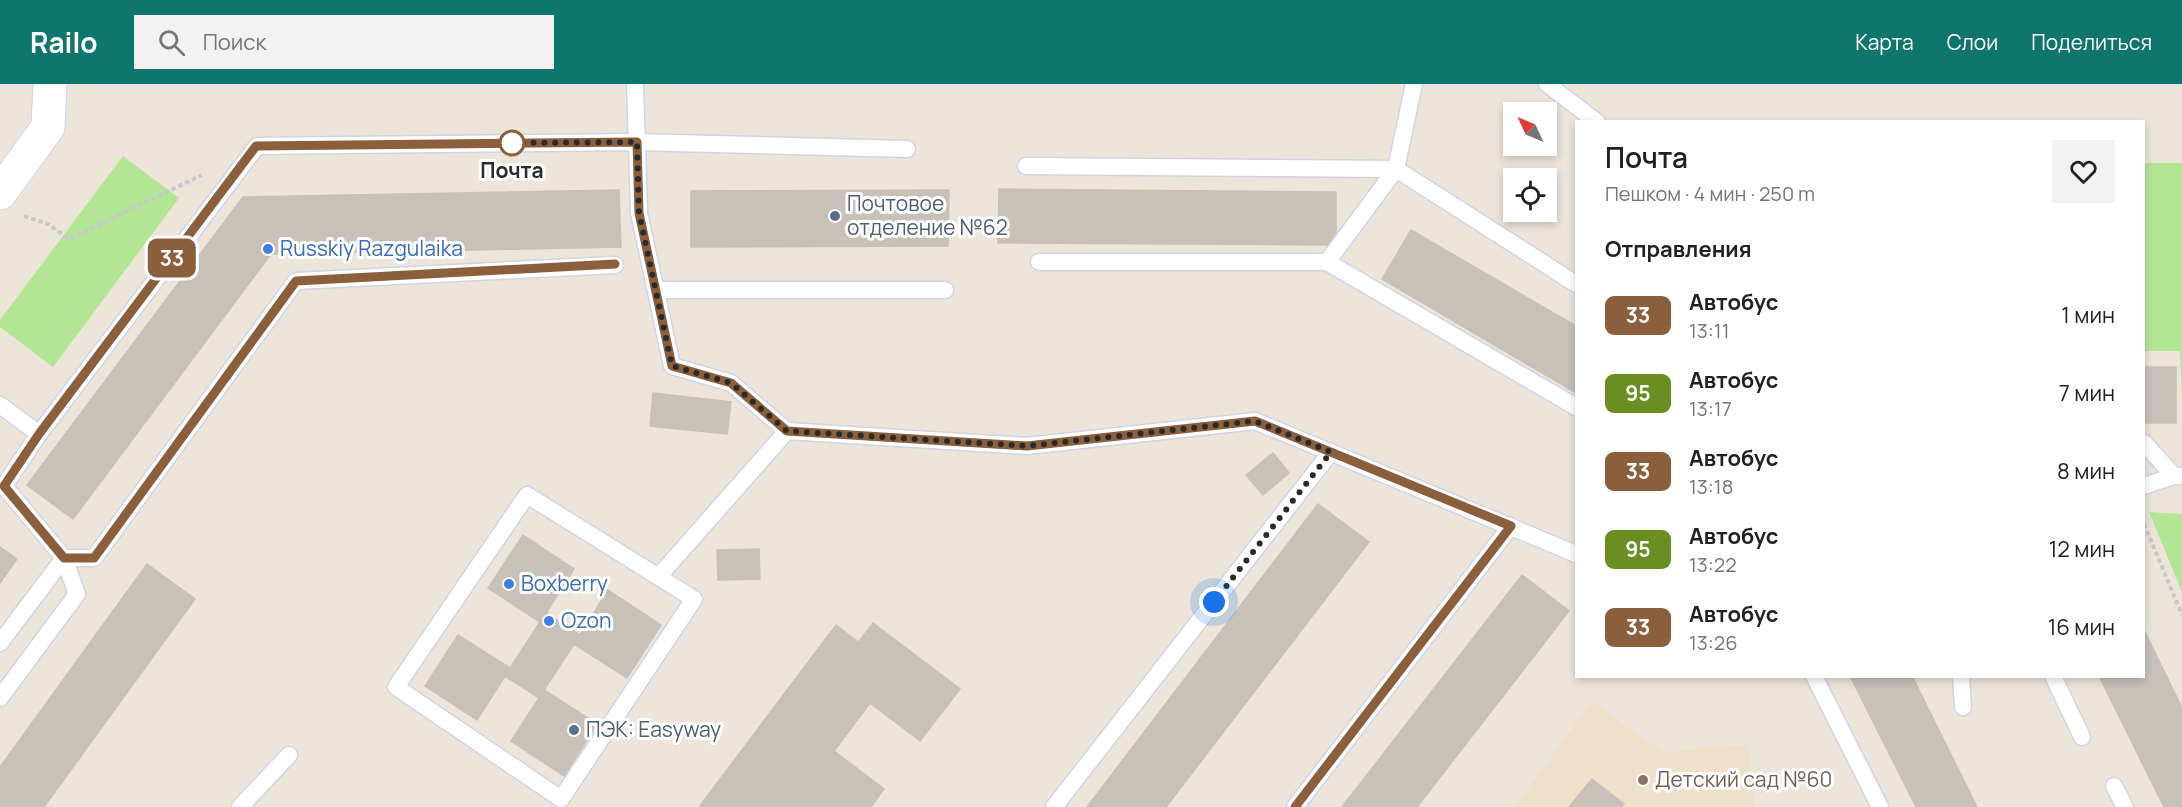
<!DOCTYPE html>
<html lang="ru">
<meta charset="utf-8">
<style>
body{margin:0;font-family:Manrope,sans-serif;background:#f2f2f2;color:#202124;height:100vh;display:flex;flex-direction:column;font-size:22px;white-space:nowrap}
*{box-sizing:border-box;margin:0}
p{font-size:20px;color:#757577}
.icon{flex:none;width:33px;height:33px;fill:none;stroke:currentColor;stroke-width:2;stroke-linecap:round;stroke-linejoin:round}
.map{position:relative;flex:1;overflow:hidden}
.details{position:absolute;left:1575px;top:36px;width:570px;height:558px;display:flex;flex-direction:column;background:#fff;border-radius:0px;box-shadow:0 3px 9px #0003}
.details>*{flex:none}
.badge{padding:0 12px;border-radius:9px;font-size:21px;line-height:39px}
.needle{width:39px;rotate:314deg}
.controls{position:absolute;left:1503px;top:18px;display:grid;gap:12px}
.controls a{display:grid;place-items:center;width:54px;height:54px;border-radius:0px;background:#fff;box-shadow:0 3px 9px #0003;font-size:30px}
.you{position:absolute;width:30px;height:30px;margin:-15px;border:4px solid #fff;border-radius:50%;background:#1a73e8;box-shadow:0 0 0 9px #1a73e833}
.map>.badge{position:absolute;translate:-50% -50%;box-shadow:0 0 0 3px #fff}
h2{padding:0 30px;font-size:22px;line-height:54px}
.round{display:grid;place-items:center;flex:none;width:63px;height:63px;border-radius:0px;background:#f2f2f2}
.overview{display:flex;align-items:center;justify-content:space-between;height:102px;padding:0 30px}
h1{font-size:28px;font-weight:600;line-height:45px}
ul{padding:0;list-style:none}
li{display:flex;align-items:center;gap:18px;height:78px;padding:0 30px}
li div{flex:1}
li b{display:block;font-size:22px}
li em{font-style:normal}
li .badge{min-width:66px;font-weight:700;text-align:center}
header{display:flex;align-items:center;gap:36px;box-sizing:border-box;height:84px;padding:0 30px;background:#0f766e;color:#fff}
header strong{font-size:28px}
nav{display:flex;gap:33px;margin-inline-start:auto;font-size:21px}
.search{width:420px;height:54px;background:#f2f2f2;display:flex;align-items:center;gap:15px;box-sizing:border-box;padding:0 21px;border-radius:0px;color:#757577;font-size:22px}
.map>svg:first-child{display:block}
</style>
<header>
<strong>Railo</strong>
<div class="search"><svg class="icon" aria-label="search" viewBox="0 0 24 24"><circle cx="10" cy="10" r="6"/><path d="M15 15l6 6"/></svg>Поиск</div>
<nav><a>Карта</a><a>Слои</a><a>Поделиться</a></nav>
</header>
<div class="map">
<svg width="2182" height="723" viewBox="0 0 2182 723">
<rect width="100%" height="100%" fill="#ede4da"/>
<path fill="#efe1c9" d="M1592 617 1662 668 1748 661 1754 723H1515Z"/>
<g fill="#b3e694">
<path d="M123 72 179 114 53 283 0 243V236Z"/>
<path d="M2144 79H2182V312L2180 267H2144Z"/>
<path d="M2149 428 2182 430V508Z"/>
</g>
<g fill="#c8c1ba" stroke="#c8c0b4" stroke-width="1.5">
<path d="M999 105 1336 108V161L998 159Z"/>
<path d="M619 106 621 163 271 170 73 435 27 401 243 113Z"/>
<path d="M949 106 948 162 691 163V107Z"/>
<path d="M1411 146 1576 242V309L1382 195Z"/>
<rect x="2145" y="283" width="31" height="56"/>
<path d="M653 309 731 318 727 350 650 342Z"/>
<path d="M1273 369 1289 389 1263 411 1246 391Z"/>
<path d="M1318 420 1369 458 1166 723H1087Z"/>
<path d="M523 451 574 485 546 529 580 551 608 506 661 541 627 594 574 560 544 606 597 640 564 692 511 657 539 614 505 592 477 636 425 602 458 551 510 584 540 538 488 504Z"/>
<path d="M0 463 17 475 0 499Z"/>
<path d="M759 465 760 495 718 496 717 466Z"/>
<path d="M147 480 195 515 44 723H0V683Z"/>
<path d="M1522 491 1569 527 1417 723H1342Z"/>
<path d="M873 539 960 605 920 657 870 619 834 667 884 705 871 723H734Z"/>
<path d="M836 541 858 558 734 723H699Z"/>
<path d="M2144 546 2182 624V723H2164L2099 592H2144Z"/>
<path d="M1850 592H1912L1977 723H1916Z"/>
<path d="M1592 695 1624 720 1621 723H1569Z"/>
</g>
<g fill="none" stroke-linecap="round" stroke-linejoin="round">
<defs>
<g id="service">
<path d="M635 0 639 129 672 282 731 299 787 347 1027 362 1255 337 1576 470"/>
<path d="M1414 0 1396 85 1327 178 1576 323"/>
<path d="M1547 0 1597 38"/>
<path d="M1026 82 1396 85 1576 200"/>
<path d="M1039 178H1327"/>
<path d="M657 206H945"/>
<path d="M0 321 39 350 4 402 64 474H94L296 197 615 181"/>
<path d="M39 350 257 62 637 58 907 65"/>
<path d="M2144 359 2174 392"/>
<path d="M2144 402 2174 392H2182"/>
<path d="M527 411 694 515 561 715 396 603Z"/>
<path d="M659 492 787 347"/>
<path d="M0 559 64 474"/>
<path d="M1814 592 1880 723"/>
<path d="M1961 592 1963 623"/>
<path d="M2053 592 2082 653"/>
<path d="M0 614 77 510 64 474"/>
<path d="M2114 702 2125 723"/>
<path d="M240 723 289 671"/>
<path d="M1054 723 1331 368"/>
<path d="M1295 723 1511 442"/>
</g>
<path id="minor" d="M0 109 48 43 50 0"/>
</defs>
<use href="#service" stroke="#d0d4e3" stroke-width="19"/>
<use href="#minor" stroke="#d0d4e3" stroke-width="35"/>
<g stroke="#c8c8c8" stroke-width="4" stroke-dasharray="4.5 3" stroke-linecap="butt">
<path d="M24 132 48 140 69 155 202 91"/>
<path d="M2144 440 2182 531"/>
</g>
<use href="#service" stroke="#fff" stroke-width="16"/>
<use href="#minor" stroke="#fff" stroke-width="33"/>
</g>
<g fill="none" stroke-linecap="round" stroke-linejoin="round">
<defs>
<path id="line" d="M615 180 296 197 94 474H64L4 402 39 350 256 62 637 58 639 129 672 282 731 299 787 347 1027 362 1255 337 1511 442 1295 723"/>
</defs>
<use href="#line" stroke="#fff" stroke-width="14"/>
<use href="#line" stroke="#8b5e3c" stroke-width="9"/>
<path stroke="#2a2a2a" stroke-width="6" stroke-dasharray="0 10.8" d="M512 59 637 58 639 129 672 282 731 299 787 347 1027 362 1255 337 1331 368 1214 518"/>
</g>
<circle fill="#fff" stroke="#8b5e3c" stroke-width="3" cx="512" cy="59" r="12"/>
<g fill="#5c6f8a" stroke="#fff" stroke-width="2">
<circle cx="835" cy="132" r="6"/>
<circle cx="574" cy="646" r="6"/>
</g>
<g fill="#3f7fe0" stroke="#fff" stroke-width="2">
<circle cx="268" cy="165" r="6"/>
<circle cx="509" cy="500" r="6"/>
<circle cx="549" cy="537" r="6"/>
</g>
<circle fill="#8d6e63" stroke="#fff" stroke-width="2" cx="1643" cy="696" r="6"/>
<g text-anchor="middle" stroke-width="6" stroke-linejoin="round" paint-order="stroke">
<g font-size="21" font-weight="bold" fill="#2a2a2a" stroke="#fff">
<text x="512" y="94">Почта</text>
</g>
<g font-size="21" fill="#4e5e75" stroke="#fff" text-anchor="start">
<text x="847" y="127">Почтовое<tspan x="847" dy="24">отделение №62</tspan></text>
<text x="586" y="653">ПЭК: Easyway</text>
</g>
<g font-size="21" fill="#366cbe" stroke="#fff" text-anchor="start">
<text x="280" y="172">Russkiy Razgulaika</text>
<text x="521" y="507">Boxberry</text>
<text x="561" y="544">Ozon</text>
</g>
<g font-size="21" fill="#785e54" stroke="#fff" text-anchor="start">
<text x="1655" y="703">Детский сад №60</text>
</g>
</g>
</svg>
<div class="controls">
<a><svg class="needle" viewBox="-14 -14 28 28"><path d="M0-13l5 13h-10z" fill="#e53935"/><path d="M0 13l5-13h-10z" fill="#757577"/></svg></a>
<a><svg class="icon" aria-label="locate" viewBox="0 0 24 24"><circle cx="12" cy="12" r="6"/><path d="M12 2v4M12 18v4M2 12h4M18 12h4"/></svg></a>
</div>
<div class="you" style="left:1214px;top:518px"></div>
<b class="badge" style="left:172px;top:174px;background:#8b5e3c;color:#fff">33</b>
<section class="details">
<div class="overview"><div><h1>Почта</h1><p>Пешком · 4 мин · 250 m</p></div><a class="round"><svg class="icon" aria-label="heart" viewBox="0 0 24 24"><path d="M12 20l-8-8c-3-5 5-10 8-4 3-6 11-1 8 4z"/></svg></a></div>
<h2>Отправления</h2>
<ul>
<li><span class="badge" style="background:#8b5e3c;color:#fff">33</span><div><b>Автобус</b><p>13:11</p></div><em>1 мин</em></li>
<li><span class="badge" style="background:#6b8e23;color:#fff">95</span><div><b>Автобус</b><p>13:17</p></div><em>7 мин</em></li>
<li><span class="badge" style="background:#8b5e3c;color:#fff">33</span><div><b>Автобус</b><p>13:18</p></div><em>8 мин</em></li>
<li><span class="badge" style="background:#6b8e23;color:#fff">95</span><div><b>Автобус</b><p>13:22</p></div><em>12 мин</em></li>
<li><span class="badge" style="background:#8b5e3c;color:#fff">33</span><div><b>Автобус</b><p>13:26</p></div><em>16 мин</em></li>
</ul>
</section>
</div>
